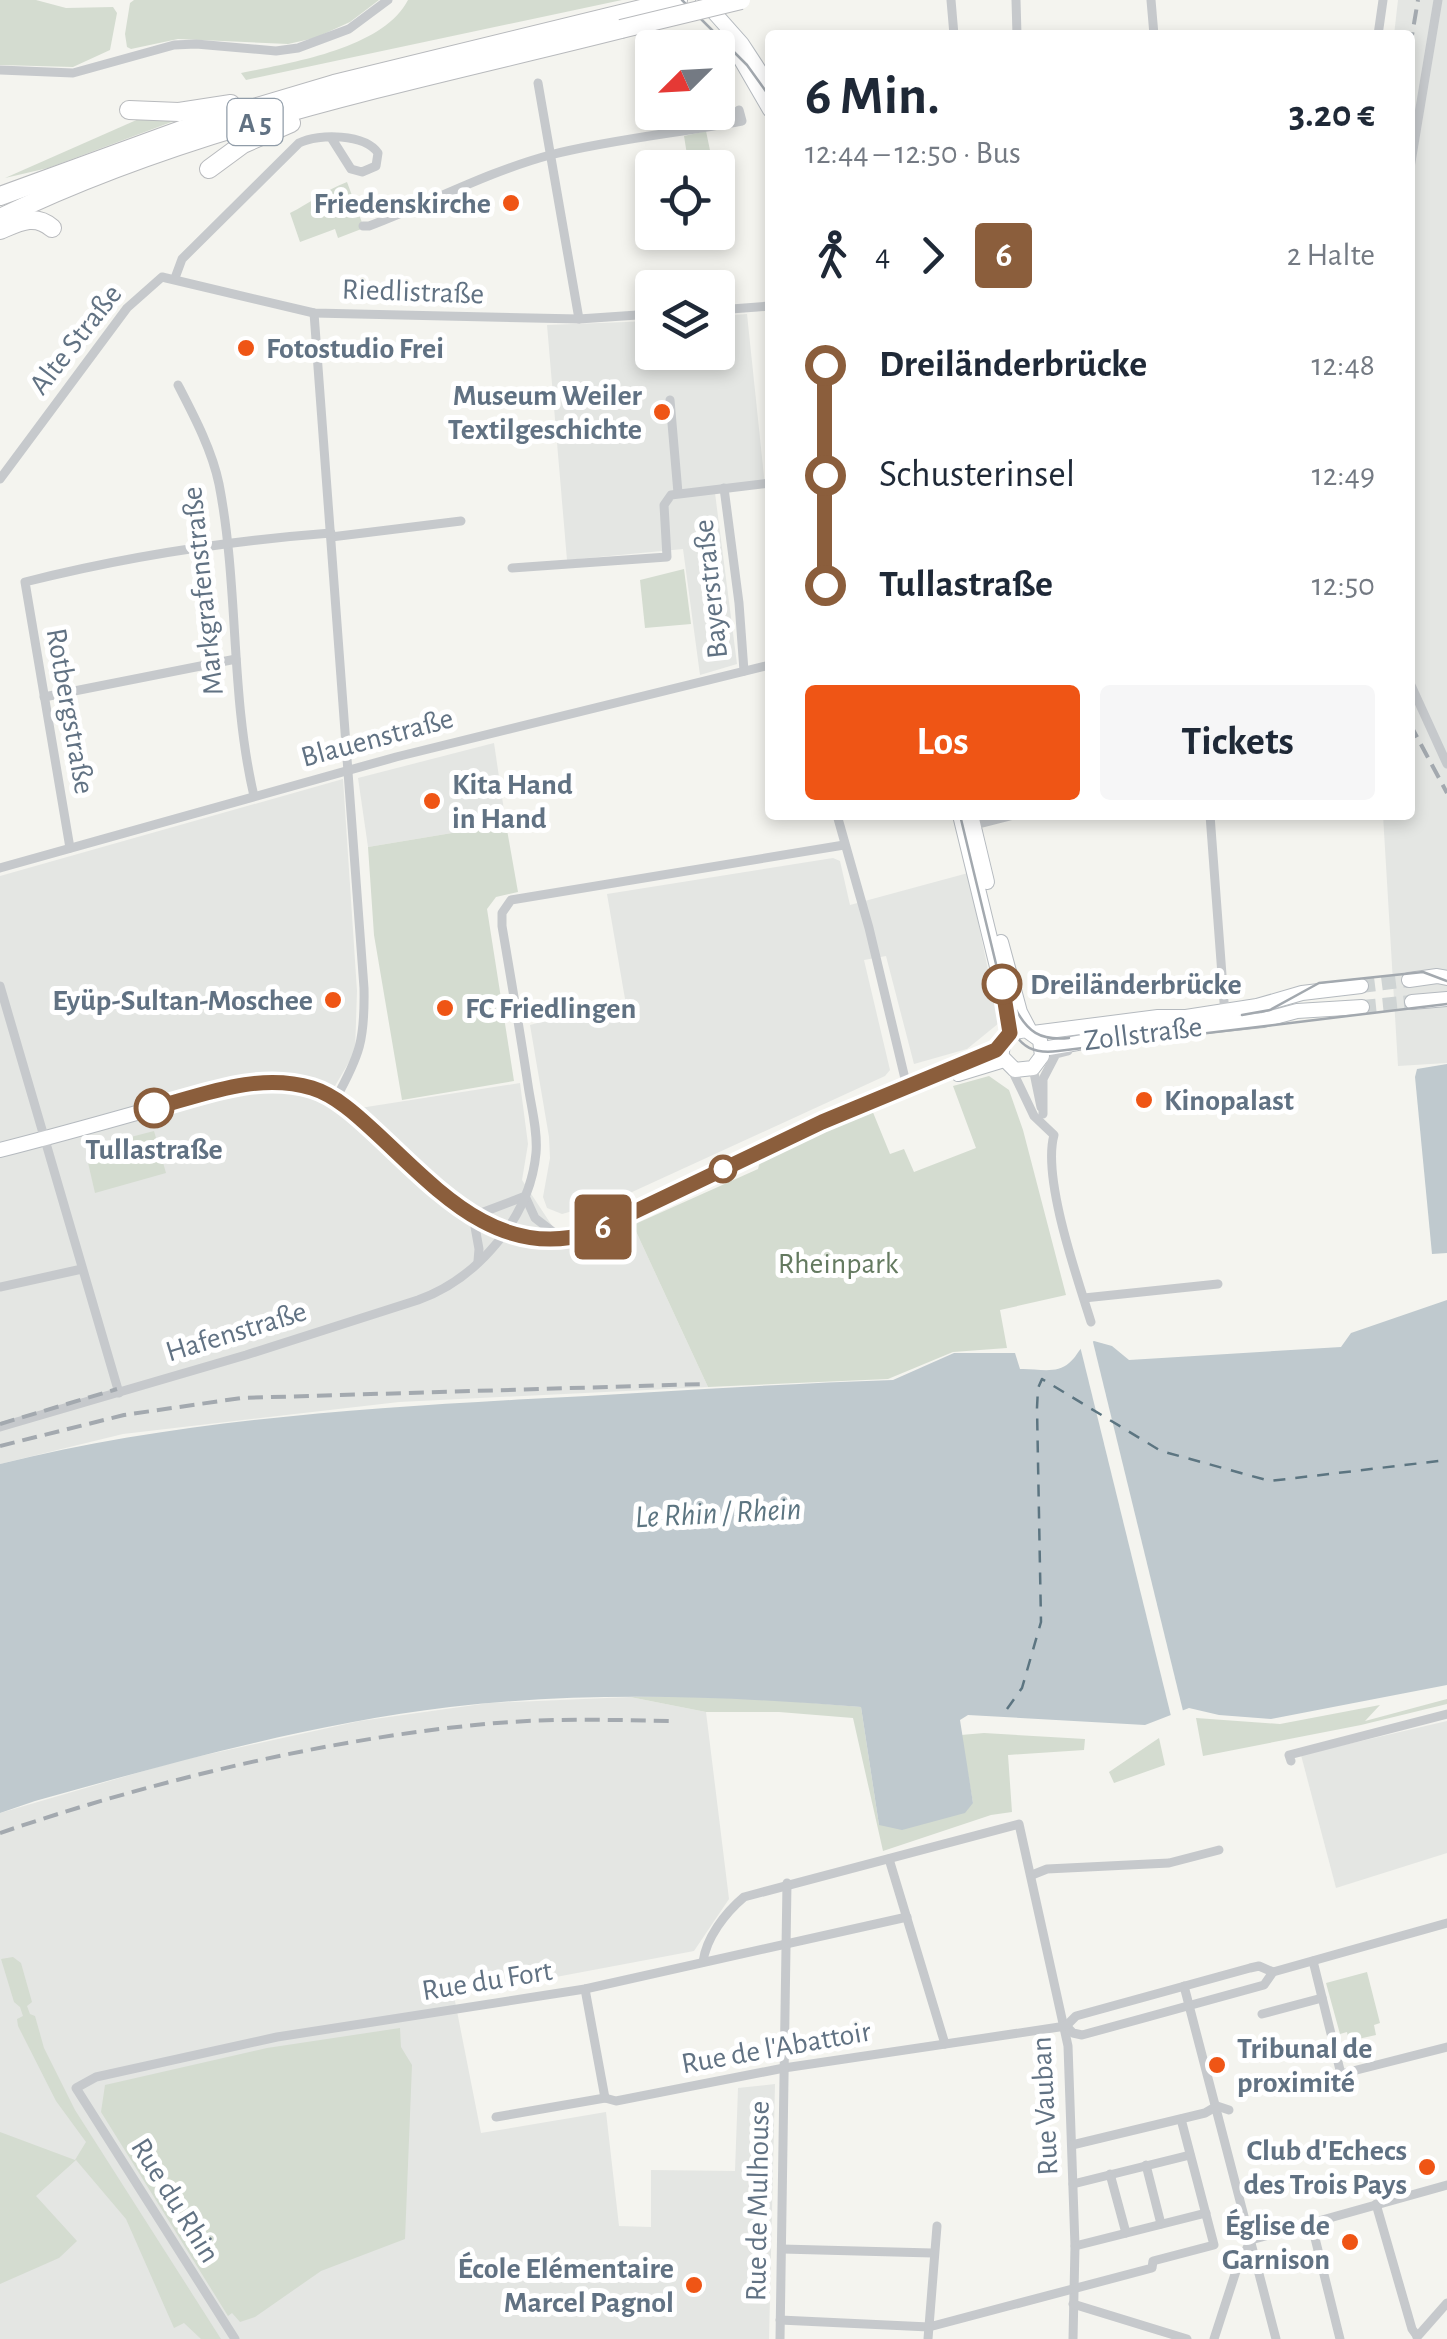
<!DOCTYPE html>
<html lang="de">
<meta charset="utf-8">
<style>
body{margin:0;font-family:"Alegreya Sans",sans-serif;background:#f6f6f7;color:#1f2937;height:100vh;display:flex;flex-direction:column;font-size:38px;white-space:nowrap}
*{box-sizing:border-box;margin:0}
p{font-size:32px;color:#747a83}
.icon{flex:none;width:55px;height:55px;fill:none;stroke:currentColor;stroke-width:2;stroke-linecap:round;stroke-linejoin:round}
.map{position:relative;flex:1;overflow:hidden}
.side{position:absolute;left:765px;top:30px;width:650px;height:790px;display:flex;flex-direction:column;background:#fff;border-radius:10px;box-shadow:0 5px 15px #0003}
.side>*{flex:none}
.badge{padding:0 20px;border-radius:8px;font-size:35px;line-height:65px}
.needle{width:65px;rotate:246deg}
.tools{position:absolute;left:635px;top:30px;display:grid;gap:20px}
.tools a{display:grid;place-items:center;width:100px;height:100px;border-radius:10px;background:#fff;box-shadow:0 5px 15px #0003;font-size:50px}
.map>.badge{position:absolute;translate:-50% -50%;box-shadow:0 0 0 5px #fff}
.legs{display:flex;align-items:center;gap:15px;height:110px;padding:0 40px;font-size:32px}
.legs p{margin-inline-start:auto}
.summary{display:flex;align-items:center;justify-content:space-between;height:170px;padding:0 40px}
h1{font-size:55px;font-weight:700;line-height:75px}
.cta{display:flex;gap:20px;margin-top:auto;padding:20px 40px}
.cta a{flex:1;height:115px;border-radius:10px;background:#ef5515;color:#fff;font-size:40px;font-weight:700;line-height:115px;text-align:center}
.cta a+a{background:#f6f6f7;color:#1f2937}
ul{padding:0 40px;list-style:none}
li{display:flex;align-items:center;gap:35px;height:110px;font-size:38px}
li i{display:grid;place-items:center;width:15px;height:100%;margin:0 12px;background:currentColor}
li i::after{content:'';width:25px;height:25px;margin:-12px;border:8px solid;border-radius:50%;background:#fff}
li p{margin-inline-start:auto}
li:first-child i{background:linear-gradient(#0000 50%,currentColor 0)}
li:last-child i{background:linear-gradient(currentColor 50%,#0000 0)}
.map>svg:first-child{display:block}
</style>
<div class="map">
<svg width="1447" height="2339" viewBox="0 0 1447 2339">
<rect width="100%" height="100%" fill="#f4f4ef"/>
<g fill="#e4e6e3">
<path d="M1398 0H1447V1063L1398 1066 1383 815H1410V35H1394Z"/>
<path d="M747 314 765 486 715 493 737 664 700 675 683 549 567 560 547 325 652 321V352H718V316Z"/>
<path d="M494 743 506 824 368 847 358 778Z"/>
<path d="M343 779 357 991 355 1052 332 1091 360 1108 520 1083 528 1144 522 1180 566 1247 633 1225 708 1387 399 1402 123 1434 0 1464V876Z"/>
<path d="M833 858 840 861 850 905 968 873 999 1023 967 1049 914 1064 886 956 864 960 890 1070 885 1076 619 1198 562 1214 547 1208 543 1197 550 1158 549 1137 530 1025 625 999 607 894Z"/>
<path d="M630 1697 706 1712 729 1899 694 1951 454 1996 481 2133 606 2112 619 2226 651 2227V2170L735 2171 738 2088 775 2084 769 2339H0V1813L178 1761 360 1721 489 1703Z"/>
<path d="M1447 1721V1853L1336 1888 1301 1755Z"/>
</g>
<g fill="#d4dcd0">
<path d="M0 0H36L66 8 113 7 117 13 110 50 73 67 0 65Z"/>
<path d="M134 0H379L350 22 315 38 288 44 178 39 131 49 127 47 125 34 130 3Z"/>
<path d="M408 0H622L246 80 241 73C289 63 383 49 408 0Z"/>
<path d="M185 117 48 168 5 178 141 118Z"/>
<path d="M706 131 713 165 725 164 732 218 718 219V168L689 167 684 136Z"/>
<path d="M347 182 364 228 338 238 335 229 300 242 290 213C310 203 326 190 347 182Z"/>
<path d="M684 569 691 624 645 628 640 580Z"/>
<path d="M506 824 518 892 496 897 487 909 514 1081 402 1100 374 935 368 847Z"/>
<path d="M989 1076 1009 1090 1023 1130 1066 1295 1000 1310 1007 1348 953 1352 888 1379 708 1387 633 1225 758 1169 760 1161 872 1110 890 1154 904 1149 914 1172 976 1148 953 1086Z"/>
<path d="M154 1131 166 1173 95 1193 86 1154 96 1146Z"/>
<path d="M630 1697H741L861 1707 879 1825 973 1803 961 1735 984 1733 1085 1739 1084 1750 1008 1755 1012 1812 991 1815 883 1851 853 1718 779 1712H706Z"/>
<path d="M1447 1699V1704L1361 1725 1203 1756 1196 1718 1280 1724 1380 1705 1365 1721Z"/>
<path d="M1159 1738 1165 1765 1114 1783 1109 1772Z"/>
<path d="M13 1957 21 1963 32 2002 27 2006 30 2014 35 2016 44 2048 75 2110 221 2339H201L184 2323 174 2328 126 2219 76 2160 36 2196 77 2241 59 2258 0 2284V2132L75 2160 86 2142 56 2101 18 2026 17 2019 23 2016 20 2007 14 2002 1 1959Z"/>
<path d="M1367 1972 1380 2023 1374 2025 1376 2035 1349 2041 1347 2032 1340 2034 1326 1983Z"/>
<path d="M400 2028 401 2047 412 2065 405 2239 321 2271 255 2317 240 2322 232 2313 228 2316 101 2112 105 2085 267 2048Z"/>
</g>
<g fill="#bfc9ce">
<path d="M1447 1064V1253L1432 1254 1415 1077 1417 1069Z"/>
<path d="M1447 1300V1685L1271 1719 1219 1715 1189 1708 1145 1725 968 1715 960 1720 973 1803 965 1813 902 1830 879 1825 861 1707C724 1696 586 1691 450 1707 309 1724 171 1763 35 1801L0 1813V1464C173 1421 351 1409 528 1399 649 1393 771 1384 893 1380L954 1353H1015L1020 1369C1035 1368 1056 1375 1069 1363 1081 1353 1075 1349 1094 1341L1112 1346 1129 1360 1341 1347 1351 1333Z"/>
</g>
<path fill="#f4f4ef" d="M1092 1338 1184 1715 1172 1720 1079 1342Z"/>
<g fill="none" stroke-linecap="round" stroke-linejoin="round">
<path stroke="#5c7581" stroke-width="2.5" stroke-dasharray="12 10" stroke-linecap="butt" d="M1007 1709 1022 1688 1041 1622 1037 1408 1038 1388 1042 1379 1161 1451 1270 1481 1447 1460"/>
<g stroke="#cfd4d4" stroke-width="14" stroke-dasharray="14 7" stroke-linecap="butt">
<path d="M1361 986 1409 980"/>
<path d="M1362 1007 1412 1002"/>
</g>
<defs>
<g id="secondary">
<path d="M703 0 742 44 770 87"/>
<path d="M730 41 770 110"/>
<path d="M960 815 1010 1020C1011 1035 1000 1042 1002 1057L1015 1070 1033 1068 1042 1056 1040 1040 1026 1030 1010 1033"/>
<path d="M971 815 987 882"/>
<path d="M1001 942 1020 1012 1030 1031"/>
<path d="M1409 980 1437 976 1447 978"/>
<path d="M1412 1002 1447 999"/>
<path d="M1033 1033 1158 1017H1186L1257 1006 1302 993 1361 986"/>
<path d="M1043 1049 1129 1034 1263 1020 1297 1011 1362 1007"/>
<path d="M958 1074 1004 1060"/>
<path d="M0 1150C47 1138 94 1125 140 1112 194 1097 256 1070 312 1088 336 1095 357 1115 375 1131 435 1187 500 1261 590 1233L822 1123 1002 1045"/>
</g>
<g id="motorway">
<path d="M129 110 179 112 231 104"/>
<path d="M209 169 243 144 291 123"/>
<path d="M0 196 184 129 334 84 678 0"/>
<path d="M0 218C195 123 411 82 621 29"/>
<path d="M0 230C19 222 35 213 52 228"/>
</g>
</defs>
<use href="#secondary" stroke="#b5babf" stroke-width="16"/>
<use href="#motorway" stroke="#b8babd" stroke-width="20"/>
<g stroke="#c6c9cc" stroke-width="9">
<path d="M951 0 954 35"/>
<path d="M1016 0 1017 35"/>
<path d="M1151 0 1154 35"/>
<path d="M1378 35 1383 0"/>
<path d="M0 70 73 73 174 45 196 44 276 51 298 48 349 29 388 0"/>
<path d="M538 83 579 319"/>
<path d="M1410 168 1438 0"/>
<path d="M363 226H369C430 203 487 172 550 155 612 139 679 133 742 121L739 110 722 124"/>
<path d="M175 278 182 259 299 143C319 133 365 134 378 153L376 166 362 172 351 169 332 139"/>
<path d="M718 310 770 306"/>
<path d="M314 313 364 988C365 1040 360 1055 335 1100"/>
<path d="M178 385C194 416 212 450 219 484 239 587 230 694 254 796"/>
<path d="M670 400 678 493"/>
<path d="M0 479 127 308 162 277 314 313 579 319 652 314"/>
<path d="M724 488 739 603 744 671"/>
<path d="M331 537 461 521"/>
<path d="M512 568 667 557 664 505 671 495 770 483"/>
<path d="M1410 683 1447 764"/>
<path d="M44 697 236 659"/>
<path d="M837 815 869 928 907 1087"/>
<path d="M1210 815 1225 1015"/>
<path d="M971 826 1014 815"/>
<path d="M70 848 25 582C128 556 225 541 331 533"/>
<path d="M0 868 396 757 770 665"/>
<path d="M0 986 119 1393"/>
<path d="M1011 1068 1034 1116 1054 1135C1042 1178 1077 1277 1091 1322"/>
<path d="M1033 1068 1041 1107"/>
<path d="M1043 1114V1079L1056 1054 1068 1051"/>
<path d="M525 1196 535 1218 561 1238"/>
<path d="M478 1261 479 1249 473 1216 523 1197"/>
<path d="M0 1287 82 1269"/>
<path d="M1084 1298 1218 1284"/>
<path d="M0 1427 246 1355 418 1300C477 1279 530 1218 536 1153 538 1131 531 1106 528 1085 520 1031 511 979 502 926V913L511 900 844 845"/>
<path d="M1291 1761 1289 1755 1447 1714"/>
<path d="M889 1859 945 2044"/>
<path d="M1032 1875 1047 1869 1169 1863 1219 1850"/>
<path d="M1313 1961 1341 2074 1447 2047"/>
<path d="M703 1962C706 1938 725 1913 744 1897L1019 1824 1068 2046 1075 2246 1073 2339"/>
<path d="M1184 1986 1276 2339"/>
<path d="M585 1989 605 2098"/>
<path d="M1262 2014 1322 1998"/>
<path d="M1066 2026 1073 2033 1082 2035 1264 1985 1273 1972 1447 1923"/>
<path d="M496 2117 605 2098 616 2101 784 2068 1066 2026 1076 2016 1250 1968 1259 1966 1273 1972"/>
<path d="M1072 2145 1205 2113 1217 2106 1229 2110"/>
<path d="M1146 2165 1161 2224"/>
<path d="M1110 2174 1126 2233"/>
<path d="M1073 2184 1190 2155"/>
<path d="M1376 2204 1412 2329 1417 2336"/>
<path d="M1311 2222 1340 2339"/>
<path d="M1251 2240 1447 2185"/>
<path d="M1075 2246 1206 2213"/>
<path d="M782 2249 932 2253"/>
<path d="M1073 2304 1187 2339"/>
<path d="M780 2320 929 2327 1152 2268 1153 2261 1214 2245 1181 2119"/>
<path d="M1417 2337 1447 2303"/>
<path d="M235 2339 76 2088 96 2077 277 2037 585 1989 907 1917"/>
<path d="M780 2339 787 1883"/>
<path d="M928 2339 937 2226"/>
<path d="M1214 2339 1237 2268 1251 2240"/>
</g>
<use href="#secondary" stroke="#fff" stroke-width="14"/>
<use href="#motorway" stroke="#fff" stroke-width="18"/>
<g stroke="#a3a9af" stroke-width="2.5">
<path d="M682 0 747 65 770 97"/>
<path d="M960 815 1011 1026C1020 1048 1035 1054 1058 1051L1447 1004"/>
<path d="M1014 1006C1027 1032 1040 1041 1069 1038"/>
<path d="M1242 1015 1270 1010 1319 983 1423 972 1447 981"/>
</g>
<g stroke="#a3a9af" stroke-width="4" stroke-dasharray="15 8" stroke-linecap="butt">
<path d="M1410 47 1418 0"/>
<path d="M1410 724 1447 793"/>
<path d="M0 1424 117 1389"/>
<path d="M0 1446 124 1415 241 1398 705 1384"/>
<path d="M0 1833C155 1780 334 1737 497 1723 556 1718 614 1720 672 1721"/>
</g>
<defs>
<path id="motorway-bridge" d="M621 29 741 0"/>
</defs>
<use href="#motorway-bridge" stroke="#b8babd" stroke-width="20" stroke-linecap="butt"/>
<use href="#motorway-bridge" stroke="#fff" stroke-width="18"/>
</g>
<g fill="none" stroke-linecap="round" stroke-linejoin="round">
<defs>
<path id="line-1" d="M154 1108C205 1094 259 1072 312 1088 335 1095 357 1115 374 1131 436 1188 497 1261 590 1233L822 1122 996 1050 1010 1033 1002 984"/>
</defs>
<use href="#line-1" stroke="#fff" stroke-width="22"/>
<use href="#line-1" stroke="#8b5e3c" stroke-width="15"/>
</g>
<g fill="#ef5515" stroke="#fff" stroke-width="4">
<circle cx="511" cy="203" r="10"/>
<circle cx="246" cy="348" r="10"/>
<circle cx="662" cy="412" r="10"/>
<circle cx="432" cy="801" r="10"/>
<circle cx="333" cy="1000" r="10"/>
<circle cx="445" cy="1008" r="10"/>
<circle cx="1144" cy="1100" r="10"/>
<circle cx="1217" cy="2065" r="10"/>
<circle cx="1427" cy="2167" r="10"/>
<circle cx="1350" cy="2242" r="10"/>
<circle cx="694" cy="2285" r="10"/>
</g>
<g fill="#fff" stroke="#8b5e3c" stroke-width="5">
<circle cx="1002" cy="984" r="18"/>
<circle cx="154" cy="1108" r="18"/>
<circle cx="723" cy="1169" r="12"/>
</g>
<g text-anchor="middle" stroke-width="10" stroke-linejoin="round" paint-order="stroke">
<rect fill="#fff" stroke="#909ca8" stroke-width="2.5" x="227.5" y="99" width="55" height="46" rx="8"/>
<g font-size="28" font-weight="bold" fill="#617283">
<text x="255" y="132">A 5</text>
</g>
<g font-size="30" font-weight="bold" fill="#617283" stroke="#fff" text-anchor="end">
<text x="491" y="213">Friedenskirche</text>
<text x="266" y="358" text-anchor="start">Fotostudio Frei</text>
<text x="642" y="405">Museum Weiler<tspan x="642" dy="34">Textilgeschichte</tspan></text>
<text x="452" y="794" text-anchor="start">Kita Hand<tspan x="452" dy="34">in Hand</tspan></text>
<text x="313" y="1010">Eyüp-Sultan-Moschee</text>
<text x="465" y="1018" text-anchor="start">FC Friedlingen</text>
<text x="1164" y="1110" text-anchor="start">Kinopalast</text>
<text x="1237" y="2058" text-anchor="start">Tribunal de<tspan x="1237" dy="34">proximité</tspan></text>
<text x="1407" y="2160">Club d'Echecs<tspan x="1407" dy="34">des Trois Pays</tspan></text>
<text x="1330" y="2235">Église de<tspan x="1330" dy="34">Garnison</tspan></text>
<text x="674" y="2278">École Elémentaire<tspan x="674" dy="34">Marcel Pagnol</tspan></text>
</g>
<g font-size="30" fill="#617283" stroke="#fff">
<text transform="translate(413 291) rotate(2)" y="10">Riedlistraße</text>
<text transform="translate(75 339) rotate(-52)" y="10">Alte Straße</text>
<text transform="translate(710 589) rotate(-96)" y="10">Bayerstraße</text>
<text transform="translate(202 591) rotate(-96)" y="10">Markgrafenstraße</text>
<text transform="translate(71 711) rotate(80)" y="10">Rotbergstraße</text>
<text transform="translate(377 737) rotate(-15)" y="10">Blauenstraße</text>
<text transform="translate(1143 1033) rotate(-7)" y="10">Zollstraße</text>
<text transform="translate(236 1331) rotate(-17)" y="10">Hafenstraße</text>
<text transform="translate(487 1980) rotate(-9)" y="10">Rue du Fort</text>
<text transform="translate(776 2047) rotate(-10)" y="10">Rue de l'Abattoir</text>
<text transform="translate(1044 2106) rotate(-93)" y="10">Rue Vauban</text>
<text transform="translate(176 2200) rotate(58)" y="10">Rue du Rhin</text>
<text transform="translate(757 2201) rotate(-89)" y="10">Rue de Mulhouse</text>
</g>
<g font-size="30" font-weight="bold" fill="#617283" stroke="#fff" text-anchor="start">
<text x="1030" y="994">Dreiländerbrücke</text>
<text x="154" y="1159" text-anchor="middle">Tullastraße</text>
</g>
<g font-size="30" fill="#647a60" stroke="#fff">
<text x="838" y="1273">Rheinpark</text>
</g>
<g font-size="32" font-style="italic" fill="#5c7581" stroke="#fff">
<text transform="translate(718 1512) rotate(-3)" y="11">Le Rhin / Rhein</text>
</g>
</g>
</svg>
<div class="tools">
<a><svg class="needle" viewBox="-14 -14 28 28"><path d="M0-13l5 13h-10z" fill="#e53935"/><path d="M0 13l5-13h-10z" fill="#747a83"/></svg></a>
<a><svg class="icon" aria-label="locate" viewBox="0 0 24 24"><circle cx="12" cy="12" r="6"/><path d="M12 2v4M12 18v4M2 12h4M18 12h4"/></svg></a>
<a><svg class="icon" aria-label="layers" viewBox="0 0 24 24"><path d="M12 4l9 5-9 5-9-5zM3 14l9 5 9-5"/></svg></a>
</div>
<b class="badge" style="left:603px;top:1227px;background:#8b5e3c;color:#fff">6</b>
<section class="side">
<div class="summary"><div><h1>6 Min.</h1><p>12:44 – 12:50 · Bus</p></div><b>3.20 €</b></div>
<div class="legs"><svg class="icon" aria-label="walk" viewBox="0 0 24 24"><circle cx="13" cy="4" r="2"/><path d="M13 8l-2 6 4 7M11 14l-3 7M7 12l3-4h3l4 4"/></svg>4<svg class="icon" aria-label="forward" viewBox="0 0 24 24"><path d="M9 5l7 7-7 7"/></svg><b class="badge" style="background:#8b5e3c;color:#fff">6</b><p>2 Halte</p></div>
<ul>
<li><i style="color:#8b5e3c"></i><b>Dreiländerbrücke</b><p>12:48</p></li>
<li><i style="color:#8b5e3c"></i><span>Schusterinsel</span><p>12:49</p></li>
<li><i style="color:#8b5e3c"></i><b>Tullastraße</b><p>12:50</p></li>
</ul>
<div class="cta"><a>Los</a><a>Tickets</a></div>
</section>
</div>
